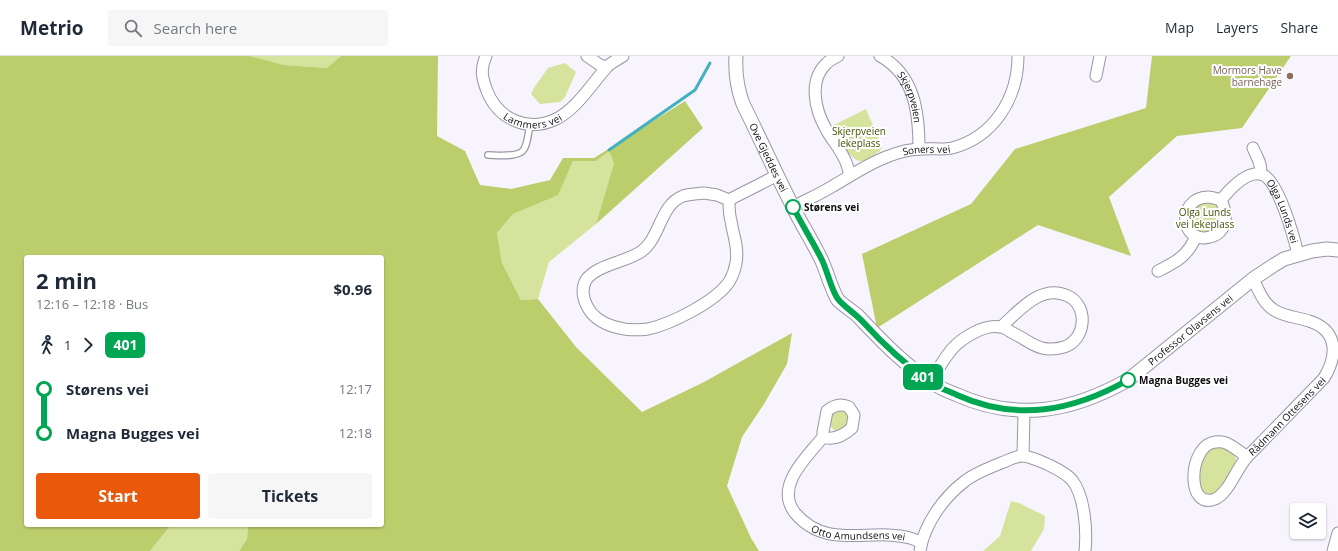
<!DOCTYPE html>
<meta charset="utf-8">
<style>
body{margin:0;font-family:"Open Sans",sans-serif;background:#f6f6f7;color:#1f2937;height:100vh;display:flex;flex-direction:column;font-size:15px;white-space:nowrap}
*{box-sizing:border-box;margin:0}
p{font-size:13px;color:#747a83}
.icon{flex:none;width:22px;height:22px;fill:none;stroke:currentColor;stroke-width:2;stroke-linecap:round;stroke-linejoin:round}
.map{position:relative;flex:1;overflow:hidden}
.details{position:absolute;left:24px;top:199px;width:360px;height:272px;display:flex;flex-direction:column;background:#fff;border-radius:4px;box-shadow:0 1px 3px #0004}
.details>*{flex:none}
.badge{padding:0 8px;border-radius:6px;font-size:14px;line-height:26px}
.buttons{position:absolute;left:1290px;top:447px;display:grid;gap:8px}
.buttons a{display:grid;place-items:center;width:36px;height:36px;border-radius:4px;background:#fff;box-shadow:0 1px 3px #0004;font-size:20px}
.map>.badge{position:absolute;translate:-50% -50%;box-shadow:0 0 0 2px #fff}
.legs{display:flex;align-items:center;gap:6px;height:44px;padding:0 12px;font-size:13px}
.legs p{margin-inline-start:auto}
.overview{display:flex;align-items:center;justify-content:space-between;height:68px;padding:0 12px}
h1{font-size:22px;font-weight:700;line-height:30px}
.button{display:flex;gap:8px;margin-top:auto;padding:8px 12px}
.button a{flex:1;height:46px;border-radius:4px;background:#ea580c;color:#fff;font-size:16px;font-weight:700;line-height:46px;text-align:center}
.button a+a{background:#f6f6f7;color:#1f2937}
ul{padding:0 12px;list-style:none}
li{display:flex;align-items:center;gap:14px;height:44px;font-size:15px}
li i{display:grid;place-items:center;width:6px;height:100%;margin:0 5px;background:currentColor}
li i::after{content:'';width:10px;height:10px;margin:-5px;border:3px solid;border-radius:50%;background:#fff}
li p{margin-inline-start:auto}
li:first-child i{background:linear-gradient(#0000 50%,currentColor 0)}
li:last-child i{background:linear-gradient(currentColor 50%,#0000 0)}
header{display:flex;align-items:center;gap:24px;box-sizing:border-box;height:56px;padding:0 20px;background:#fff;border-bottom:1px solid #e0e1e3}
header strong{font-size:19px}
nav{display:flex;gap:22px;margin-inline-start:auto;font-size:14px}
.search{width:280px;height:36px;background:#f6f6f7;display:flex;align-items:center;gap:10px;box-sizing:border-box;padding:0 14px;border-radius:4px;color:#747a83;font-size:15px}
.map>svg:first-child{display:block}
</style>
<header>
<strong>Metrio</strong>
<div class="search"><svg class="icon" aria-label="search" viewBox="0 0 24 24"><circle cx="10" cy="10" r="6"/><path d="M15 15l6 6"/></svg>Search here</div>
<nav><a>Map</a><a>Layers</a><a>Share</a></nav>
</header>
<div class="map">
<svg width="1338" height="495" viewBox="0 0 1338 495">
<rect width="100%" height="100%" fill="#f7f4fd"/>
<g fill="#d5e39c">
<path d="M250 0H341L328 12 284 9Z"/>
<path d="M565 7 576 16 565 41 560 46 540 48 531 38 534 32 548 12Z"/>
<path d="M866 53 882 91 880 95C875 98 867 105 861 105 851 106 838 81 833 73L834 69Z"/>
<path d="M609 94 614 107 596 168 549 206 538 243 521 244 502 207 497 177 513 158 557 139 573 105H596Z"/>
<path d="M1212 146C1232 157 1216 185 1198 175 1196 174 1193 171 1191 169V156L1197 148Z"/>
<path d="M846 354 851 367 839 375H835L829 369 832 355Z"/>
<path d="M1219 389 1234 397 1236 403 1235 409 1223 431 1216 437 1211 439H1206L1202 436 1198 427 1200 405 1210 392Z"/>
<path d="M1011 445 1019 447 1045 460 1044 473 1031 495H983L1000 480Z"/>
<path d="M171 469H248L247 483 239 495H150Z"/>
</g>
<g fill="#bccd6b">
<path d="M0 0H250L284 9 327 12 341 0H438L437 80 465 95 480 129 511 133 550 124 563 102H594L685 45 703 72 596 168 614 107 609 95 596 105H573L558 139 513 158 497 177 502 207 521 244 538 243 576 291 642 356 704 326 792 277 787 308 764 348 742 381 727 430 751 482 759 495H239L247 483 248 469H382V201H26V469H171L150 495H0Z"/>
<path d="M1152 0H1291L1242 72 1177 80 1109 141 1131 200 1038 169 877 272 862 198 971 148 1015 93 1146 52Z"/>
</g>
<g fill="none" stroke-linecap="round" stroke-linejoin="round">
<path stroke="#42b1be" stroke-width="3" d="M609 94 695 34 710 7"/>
<defs>
<path id="service" d="M488 99C497 99 520 102 524 93 528 87 528 76 530 69"/>
<g id="minor">
<path id="s1" d="M486 0C480 13 482 22 487 35 498 63 527 76 554 64 575 55 591 29 606 12 610 7 617 4 623 0"/>
<path d="M587 0 600 9 606 11"/>
<path d="M838 0C834 2 830 4 827 7 808 24 815 54 826 73 831 83 839 91 844 102 847 107 848 113 850 119"/>
<path id="s2" d="M880 0C915 19 919 57 919 93"/>
<path d="M1096 20 1100 0"/>
<path d="M1253 92C1256 100 1263 109 1260 118"/>
<path d="M704 137 717 139 729 144C729 150 729 158 731 165 733 179 739 192 736 207 735 213 732 221 729 226 715 246 671 268 648 273 627 276 597 271 587 250 583 242 581 233 586 224 596 209 627 206 642 195 661 180 660 149 683 140 689 138 697 138 704 137Z"/>
<path d="M729 144C745 135 762 128 777 119"/>
<path id="s3" d="M1221 144C1225 153 1228 164 1222 173 1219 178 1215 180 1210 181 1180 189 1176 142 1208 141 1212 141 1217 143 1221 144 1229 134 1246 115 1261 118 1278 122 1294 182 1298 198"/>
<path id="s4" d="M793 151C806 144 820 138 833 130 852 119 869 107 889 100 899 96 912 93 922 93 932 92 943 94 952 92 994 81 1018 42 1018 0"/>
<path d="M1158 215C1176 206 1188 200 1196 180"/>
<path d="M931 327C936 316 944 303 952 293 962 282 984 268 1000 271 1004 271 1008 274 1011 276 1032 286 1039 298 1064 291 1086 284 1089 250 1068 240 1041 227 1019 255 1001 271"/>
<path id="s5" d="M823 381C834 385 844 379 852 372L854 359 849 351C841 347 834 349 827 355L823 376V381C807 401 774 430 795 457 827 495 870 471 910 482 914 483 918 485 921 487"/>
<path d="M1023 400 1024 355"/>
<path id="s6" d="M1246 400C1240 396 1233 390 1226 387 1221 385 1215 386 1211 387 1188 396 1187 454 1215 443 1231 436 1237 407 1253 395L1324 322C1338 299 1338 274 1309 265 1297 261 1285 261 1274 254 1263 247 1259 235 1253 223"/>
<path d="M920 495C924 468 944 441 965 425 975 417 989 412 1001 407 1007 405 1017 399 1024 400 1031 401 1040 405 1047 408 1055 412 1066 417 1072 424 1085 440 1087 476 1085 495"/>
<path d="M1333 495 1338 477"/>
</g>
<g id="tertiary">
<path id="s7" d="M736 0C735 17 737 32 743 48 760 82 775 116 792 149 801 168 813 186 822 205 826 214 833 237 838 244 844 250 851 254 857 259 880 283 903 308 931 326 938 331 947 335 955 338 1017 366 1071 356 1128 324L1253 223 1274 209 1284 203 1312 195 1327 193 1338 194"/>
</g>
</defs>
<use href="#service" stroke="#9a95a4" stroke-width="8"/>
<use href="#minor" stroke="#9a95a4" stroke-width="13"/>
<use href="#tertiary" stroke="#9a95a4" stroke-width="15"/>
<use href="#service" stroke="#fff" stroke-width="5.5"/>
<use href="#minor" stroke="#fff" stroke-width="11"/>
<use href="#tertiary" stroke="#fff" stroke-width="13"/>
</g>
<g fill="none" stroke-linecap="round" stroke-linejoin="round">
<defs>
<path id="line-1" d="M793 151C802 169 813 186 822 204 827 214 832 236 838 243 843 250 856 258 863 266 883 288 906 309 930 326 938 332 949 335 957 339 1017 366 1073 355 1128 324"/>
</defs>
<use href="#line-1" stroke="#fff" stroke-width="9"/>
<use href="#line-1" stroke="#00a651" stroke-width="6"/>
</g>
<circle fill="#8d6e63" stroke="#fff" stroke-width="1.5" cx="1290" cy="20" r="4"/>
<g fill="#fff" stroke="#00a651" stroke-width="2">
<circle cx="793" cy="151" r="7"/>
<circle cx="1128" cy="324" r="7"/>
</g>
<g text-anchor="middle" stroke-width="4" stroke-linejoin="round" paint-order="stroke">
<g font-size="10" fill="#785e54" stroke="#fff" text-anchor="end">
<text x="1282" y="18">Mormors Have<tspan x="1282" dy="12">barnehage</tspan></text>
</g>
<g font-size="10" fill="#0d0b10" stroke="#fff">
<text dy="4" stroke="none"><textPath href="#s2" startOffset="53">Skjerpveien</textPath></text>
<text dy="4" stroke="none"><textPath href="#s1" startOffset="96">Lammers vei</textPath></text>
<text dy="4" stroke="none"><textPath href="#s4" startOffset="147">Soners vei</textPath></text>
<text dy="4" stroke="none"><textPath href="#s7" startOffset="108">Ove Gjeddes vei</textPath></text>
<text dy="4" stroke="none"><textPath href="#s3" startOffset="223">Olga Lunds vei</textPath></text>
<text dy="4" stroke="none"><textPath href="#s7" startOffset="679">Professor Olavsens vei</textPath></text>
<text dy="4" stroke="none"><textPath href="#s6" startOffset="227">Rådmann Ottesens vei</textPath></text>
<text dy="4" stroke="none"><textPath href="#s5" startOffset="263">Otto Amundsens vei</textPath></text>
</g>
<g font-size="10" fill="#475104" stroke="#fff">
<text x="859" y="79">Skjerpveien<tspan x="859" dy="12">lekeplass</tspan></text>
<text x="1205" y="160">Olga Lunds<tspan x="1205" dy="12">vei lekeplass</tspan></text>
</g>
<g font-size="10" font-weight="bold" fill="#0d0b10" stroke="#fff" text-anchor="start">
<text x="804" y="155">Størens vei</text>
<text x="1139" y="328">Magna Bugges vei</text>
</g>
</g>
</svg>
<div class="buttons">
<a><svg class="icon" aria-label="layers" viewBox="0 0 24 24"><path d="M12 4l9 5-9 5-9-5zM3 14l9 5 9-5"/></svg></a>
</div>
<b class="badge" style="left:923px;top:321px;background:#00a651;color:#fff">401</b>
<section class="details">
<div class="overview"><div><h1>2 min</h1><p>12:16 – 12:18 · Bus</p></div><b>$0.96</b></div>
<div class="legs"><svg class="icon" aria-label="walk" viewBox="0 0 24 24"><circle cx="13" cy="4" r="2"/><path d="M13 8l-2 6 4 7M11 14l-3 7M7 12l3-4h3l4 4"/></svg>1<svg class="icon" aria-label="forward" viewBox="0 0 24 24"><path d="M9 5l7 7-7 7"/></svg><b class="badge" style="background:#00a651;color:#fff">401</b></div>
<ul>
<li><i style="color:#00a651"></i><b>Størens vei</b><p>12:17</p></li>
<li><i style="color:#00a651"></i><b>Magna Bugges vei</b><p>12:18</p></li>
</ul>
<div class="button"><a>Start</a><a>Tickets</a></div>
</section>
</div>
